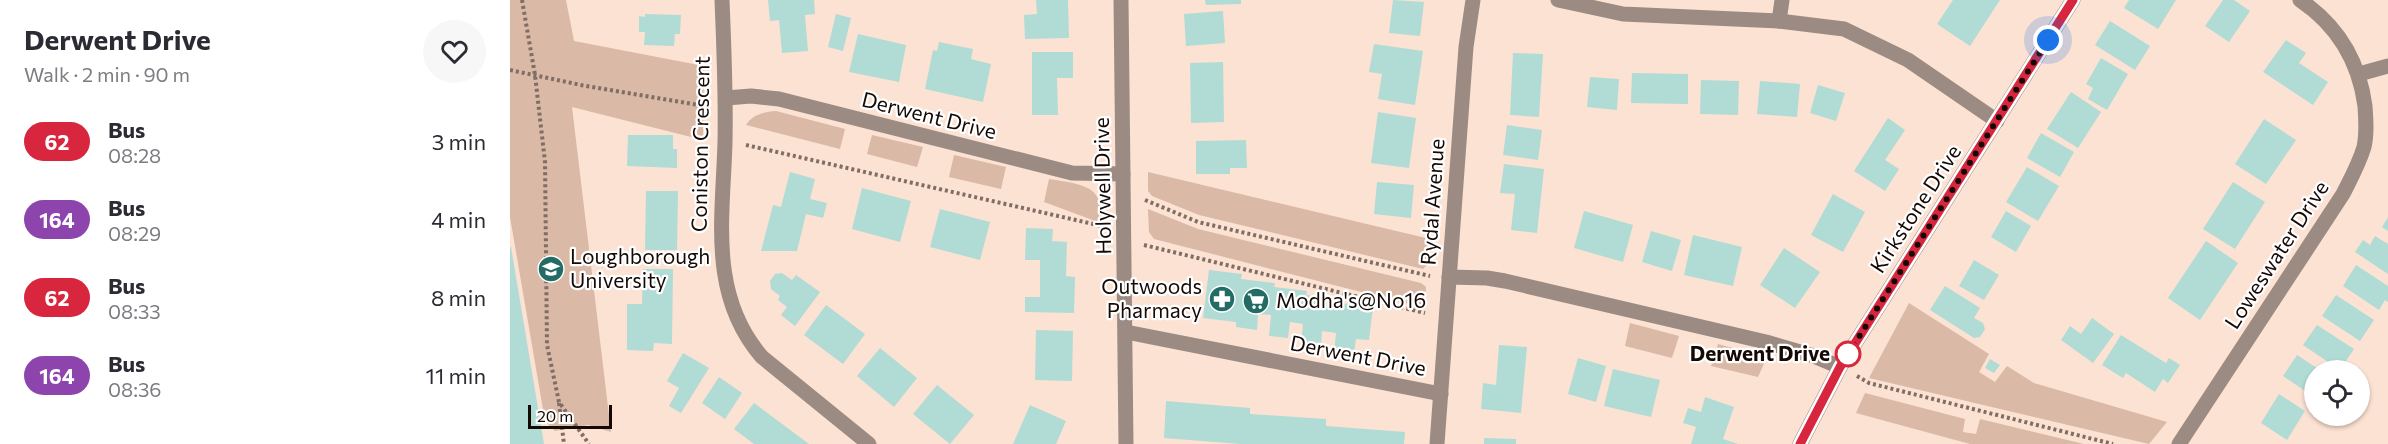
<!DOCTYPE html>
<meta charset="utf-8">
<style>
body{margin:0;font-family:Commissioner,sans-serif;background:#f7f7f7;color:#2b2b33;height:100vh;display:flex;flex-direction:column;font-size:22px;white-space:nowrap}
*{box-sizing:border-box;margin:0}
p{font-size:20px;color:#7c7c81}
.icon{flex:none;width:33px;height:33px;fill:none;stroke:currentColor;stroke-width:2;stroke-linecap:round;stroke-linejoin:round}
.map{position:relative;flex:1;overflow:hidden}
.drawer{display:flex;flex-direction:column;background:#fff;width:510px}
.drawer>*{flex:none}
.badge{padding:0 12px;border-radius:20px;font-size:21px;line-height:39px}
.buttons{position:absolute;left:1794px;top:360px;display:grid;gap:12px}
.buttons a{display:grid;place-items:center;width:66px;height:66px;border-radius:50%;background:#fff;box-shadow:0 2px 4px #0004;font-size:30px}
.scale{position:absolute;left:18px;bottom:15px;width:84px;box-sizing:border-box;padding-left:6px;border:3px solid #140905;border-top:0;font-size:16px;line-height:21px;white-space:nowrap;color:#140905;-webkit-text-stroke:4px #fff;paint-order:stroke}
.you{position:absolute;width:30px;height:30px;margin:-15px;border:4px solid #fff;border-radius:50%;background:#1a73e8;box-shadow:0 0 0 9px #1a73e833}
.map>.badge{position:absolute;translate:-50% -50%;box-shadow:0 0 0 3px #fff}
.round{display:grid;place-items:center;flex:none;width:63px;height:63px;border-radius:32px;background:#f7f7f7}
.head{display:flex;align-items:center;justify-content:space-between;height:102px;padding:0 24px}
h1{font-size:28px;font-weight:700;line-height:45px}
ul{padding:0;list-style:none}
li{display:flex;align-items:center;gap:18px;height:78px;padding:0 24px}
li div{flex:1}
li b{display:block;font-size:22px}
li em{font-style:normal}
li .badge{min-width:66px;font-weight:700;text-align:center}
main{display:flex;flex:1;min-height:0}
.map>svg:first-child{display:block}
</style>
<main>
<section class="drawer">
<div class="head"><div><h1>Derwent Drive</h1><p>Walk · 2 min · 90 m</p></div><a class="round"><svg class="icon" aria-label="heart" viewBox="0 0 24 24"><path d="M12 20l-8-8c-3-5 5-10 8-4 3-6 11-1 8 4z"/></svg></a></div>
<ul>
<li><span class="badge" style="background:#d7263d;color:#fff">62</span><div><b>Bus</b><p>08:28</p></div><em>3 min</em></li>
<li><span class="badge" style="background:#8e44ad;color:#fff">164</span><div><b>Bus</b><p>08:29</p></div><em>4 min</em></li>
<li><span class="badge" style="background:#d7263d;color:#fff">62</span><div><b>Bus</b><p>08:33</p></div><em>8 min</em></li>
<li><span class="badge" style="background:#8e44ad;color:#fff">164</span><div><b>Bus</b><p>08:36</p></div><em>11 min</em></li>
</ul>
</section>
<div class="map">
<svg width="1878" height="444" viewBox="0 0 1878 444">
<rect width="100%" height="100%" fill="#fce2d3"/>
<g fill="#dab9a6">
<path d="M0 0H56L64 41 194 66 193 140 62 107 101 432 78 425 45 431 35 421 0 217Z"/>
<path d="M266 111 335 129 330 149 236 125C243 114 254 112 266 111Z"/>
<path d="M362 135 413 147 407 167 357 154Z"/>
<path d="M444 155 496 167 491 189 439 177Z"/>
<path d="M638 172 920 239 918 264 913 269 689 215 642 196 638 191Z"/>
<path d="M539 179C554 182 586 183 589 202 591 208 589 216 588 222L534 202Z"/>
<path d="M638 209 688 229 911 283 916 287 915 303 910 307 644 239 639 232Z"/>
<path d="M1399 303 1479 354 1469 372 1485 382 1497 366 1524 383 1657 422 1639 444 1359 378Z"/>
<path d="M1120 323 1169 336 1162 358 1115 346Z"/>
<path d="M1208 344 1257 357 1248 377 1201 366Z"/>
<path d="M1355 393 1455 419 1453 432 1466 434 1470 419 1574 444H1460L1346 413Z"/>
</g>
<g fill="#b1dbd5">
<path d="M258 0H304L305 14 295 15 298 51 272 53 269 20 260 21Z"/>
<path d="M526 0H558L559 38 515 39 514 15 527 14Z"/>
<path d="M695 0H731V4L696 5Z"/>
<path d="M883 0 914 2 910 36 879 33Z"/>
<path d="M1443 0H1490L1460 46 1427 24Z"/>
<path d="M1619 0H1666L1648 29 1614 8Z"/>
<path d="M1713 0H1724L1740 11 1719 42 1695 26Z"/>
<path d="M713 11 715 43 676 46 674 14Z"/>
<path d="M135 14 171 15 170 34H165L164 46 134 45 135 32H129V16L135 17Z"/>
<path d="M326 14 341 18 333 51 318 47Z"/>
<path d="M1600 21 1640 46 1625 70 1585 45Z"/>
<path d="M348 34 396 45 389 82 339 72Z"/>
<path d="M1776 40 1796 53 1789 63 1818 82 1803 105 1753 72Z"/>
<path d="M429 42 463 49 461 59 481 64 473 102 415 89 423 50 427 51Z"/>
<path d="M864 44 913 51 905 105 868 99 872 74 859 72Z"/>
<path d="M522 52H563V78H547L548 115H522Z"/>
<path d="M1003 53 1033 54 1029 117 1000 115Z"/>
<path d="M1591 58 1618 74 1597 110 1578 99 1583 88 1576 84Z"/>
<path d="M713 62 714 122 681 123 680 63Z"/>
<path d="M1122 73 1178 74V104L1121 103Z"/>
<path d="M1080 77 1109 79 1107 110 1077 107Z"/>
<path d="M1191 80 1229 81 1228 115 1190 114Z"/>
<path d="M1250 81 1290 84 1287 117 1247 114Z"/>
<path d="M1308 85 1335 93 1326 121 1300 113Z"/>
<path d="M1561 92 1591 112 1568 148 1537 129Z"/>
<path d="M868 112 906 118 899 168 861 163Z"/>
<path d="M1378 118 1395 130 1375 160 1389 169 1375 191 1344 171Z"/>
<path d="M1754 119 1786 140 1756 184 1725 164Z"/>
<path d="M997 125 1032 130 1028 160 993 155Z"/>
<path d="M1531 133 1564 152 1550 177 1517 158Z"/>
<path d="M118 135H163V149H167V168L117 166Z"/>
<path d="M736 140 737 168H720V174H686V141Z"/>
<path d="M994 164 1034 169 1027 233 1001 230 1005 194 990 193Z"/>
<path d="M1517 167 1549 186 1528 221 1496 202Z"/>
<path d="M280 172 305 179 300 199 317 203 313 218 296 214 287 251H251L263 205 271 207Z"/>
<path d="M867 182 904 185 901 218 864 214Z"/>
<path d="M1723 182 1755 202 1725 249 1693 229Z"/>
<path d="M352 188 401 201 390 242 342 229Z"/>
<path d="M136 191H168L167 250H135Z"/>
<path d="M1323 194 1355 212 1333 252 1301 235Z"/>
<path d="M430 209 480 222 470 260 420 247Z"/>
<path d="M1074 211 1123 225 1113 262 1064 248Z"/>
<path d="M1496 211 1521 226 1506 252 1481 237Z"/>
<path d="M1878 217V231L1872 227Z"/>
<path d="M516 228 543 229 542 241 557 242 556 276 565 277 564 313 515 312V297H530V260H515Z"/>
<path d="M1141 231 1171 240 1162 271 1132 262Z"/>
<path d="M1183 235 1232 247 1223 286 1174 275Z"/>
<path d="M1865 236 1878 244V274L1845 252 1853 240 1860 245Z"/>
<path d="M1696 241 1728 263 1690 320 1658 298Z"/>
<path d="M0 247H1L34 444H0Z"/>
<path d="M1274 248 1310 272 1285 308 1250 285Z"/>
<path d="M1464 260 1489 275 1474 300 1449 286Z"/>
<path d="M1846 265 1878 286V302L1875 300 1869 310 1833 286Z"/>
<path d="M133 269H163L162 344 144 343 143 351 117 350V304H132Z"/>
<path d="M699 270 732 274 731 279 765 283 764 287 797 291 796 295 830 299V303L863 307 859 340 846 339 844 354 824 352 826 333 812 331 811 345 791 343 793 324 780 322 778 338 759 336 761 315 748 314 747 330 726 327V322L693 318Z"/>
<path d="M272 273 282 280 286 275 310 292 285 326 271 315 277 307 268 300 270 296 261 289 260 281 265 274Z"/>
<path d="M1435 286 1470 308 1464 318 1473 323 1475 329 1470 337 1464 338 1420 310Z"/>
<path d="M1826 295 1864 320 1850 341 1812 316Z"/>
<path d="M316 305 355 334 333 364 294 335Z"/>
<path d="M1582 318 1604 334 1583 363 1551 340 1560 326 1571 334Z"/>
<path d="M1807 325 1844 349 1830 370 1793 345Z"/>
<path d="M526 330 563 331 562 381 525 380Z"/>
<path d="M1611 335 1656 363 1659 358 1670 365 1658 383 1653 379 1645 392 1616 373 1613 378 1592 365Z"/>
<path d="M989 345 1017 347 1011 413 971 409 973 383 986 385Z"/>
<path d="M370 348 407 378 384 407 347 376Z"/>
<path d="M173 353 199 368 171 413 159 406 169 388 157 381Z"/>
<path d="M1787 355 1810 370H1804V397L1773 376Z"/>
<path d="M1068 358 1096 366 1086 402 1058 394Z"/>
<path d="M1480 359 1490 365 1484 373 1475 368Z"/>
<path d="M1103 369 1150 380 1141 417 1094 406Z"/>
<path d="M209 377 232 393 215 419 192 403Z"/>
<path d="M427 385 464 415 440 444 403 414Z"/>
<path d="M1769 394 1795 411 1777 440 1751 423Z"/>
<path d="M1195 397 1224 407 1213 439 1228 444H1181L1186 427 1173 423 1178 408 1191 412Z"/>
<path d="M656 401 740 408V414L816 419V426L895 432 894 444H731L654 438Z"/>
<path d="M244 403 299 444H244L224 429Z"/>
<path d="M520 405 556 421 546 444H503Z"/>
<path d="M974 438 1006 439V444H974Z"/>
</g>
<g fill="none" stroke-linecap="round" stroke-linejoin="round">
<g stroke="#806e65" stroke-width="4" stroke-dasharray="3 3" stroke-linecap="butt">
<path d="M12 0 25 75 35 162 37 345 49 402 79 444"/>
<path d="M0 70 71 85 194 106"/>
<path d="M236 145 592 226"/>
<path d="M635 200 688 222 920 276"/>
<path d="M634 245 915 313"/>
<path d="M1347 376 1359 383 1603 444"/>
<path d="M49 403 54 444"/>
</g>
<g stroke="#9c8b82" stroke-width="15">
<path d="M212 0C214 47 216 95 215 142 213 217 198 295 252 357L359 444"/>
<path d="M611 0 616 444"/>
<path d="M1048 0 1113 14 1269 21 1334 29 1398 60 1487 121"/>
<path d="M1269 21 1272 0"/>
<path d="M1849 74 1878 66"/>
<path d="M216 98 241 96 269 99 562 173 613 174"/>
<path d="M939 277 977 278 995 281 1256 342 1304 356 1330 367"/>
<path d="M616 332 931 394"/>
<path d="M927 444 956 47 963 0"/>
<path d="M1290 444 1330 367 1563 0"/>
<path d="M1669 444 1833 194C1841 178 1849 164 1854 147 1857 134 1856 120 1855 106 1849 61 1827 25 1790 0"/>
</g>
</g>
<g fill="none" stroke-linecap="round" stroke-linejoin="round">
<defs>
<path id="line" d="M1290 444 1330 367 1563 0"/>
</defs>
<use href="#line" stroke="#fff" stroke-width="14"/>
<use href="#line" stroke="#d7263d" stroke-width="9"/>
<path stroke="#140905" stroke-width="6" stroke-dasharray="0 10.8" d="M1338 354 1538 40"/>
</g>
<defs>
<symbol id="university-disc" viewBox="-11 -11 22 22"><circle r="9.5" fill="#226c65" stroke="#fff"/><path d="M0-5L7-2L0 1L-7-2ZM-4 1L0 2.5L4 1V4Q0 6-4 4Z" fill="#fff"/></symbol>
<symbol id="pharmacy-disc" viewBox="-11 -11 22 22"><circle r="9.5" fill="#226c65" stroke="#fff"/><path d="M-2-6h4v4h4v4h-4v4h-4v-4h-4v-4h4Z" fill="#fff"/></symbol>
<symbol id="supermarket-disc" viewBox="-11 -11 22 22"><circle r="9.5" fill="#226c65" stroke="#fff"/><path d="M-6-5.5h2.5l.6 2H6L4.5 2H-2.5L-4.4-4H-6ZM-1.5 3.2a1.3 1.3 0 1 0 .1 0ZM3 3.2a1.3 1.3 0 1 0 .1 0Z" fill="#fff"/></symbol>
</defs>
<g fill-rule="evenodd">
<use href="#university-disc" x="26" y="254" width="30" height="30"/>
<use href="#pharmacy-disc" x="697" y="284" width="30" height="30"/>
<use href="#supermarket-disc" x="731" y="286" width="30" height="30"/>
</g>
<circle fill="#fff" stroke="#d7263d" stroke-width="3" cx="1338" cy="354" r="12"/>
<g text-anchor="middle" stroke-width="4.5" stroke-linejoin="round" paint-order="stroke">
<g font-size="21" fill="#140905" stroke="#fff">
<text transform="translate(419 116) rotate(14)" y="7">Derwent Drive</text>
<text transform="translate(191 144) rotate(-89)" y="7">Coniston Crescent</text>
<text transform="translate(593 186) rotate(-91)" y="7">Holywell Drive</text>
<text transform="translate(923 202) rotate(-86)" y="7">Rydal Avenue</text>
<text transform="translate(1406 209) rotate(-57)" y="7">Kirkstone Drive</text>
<text transform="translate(1767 255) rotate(-57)" y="7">Loweswater Drive</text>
<text transform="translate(848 356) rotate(11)" y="7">Derwent Drive</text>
</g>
<g font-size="21" fill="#140905" stroke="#fff" text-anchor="start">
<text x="60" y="264">Loughborough<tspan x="60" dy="24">University</tspan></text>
<text x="692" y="294" text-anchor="end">Outwoods<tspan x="692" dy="24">Pharmacy</tspan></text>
<text x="766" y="308">Modha's@No16</text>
</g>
<g font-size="21" font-weight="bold" fill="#140905" stroke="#fff" text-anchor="end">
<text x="1320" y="361">Derwent Drive</text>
</g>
</g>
</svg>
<div class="buttons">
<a><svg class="icon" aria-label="locate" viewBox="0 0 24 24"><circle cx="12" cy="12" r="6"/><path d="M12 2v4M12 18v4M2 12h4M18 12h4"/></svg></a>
</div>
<div class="scale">20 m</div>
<div class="you" style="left:1538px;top:40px"></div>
</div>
</main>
